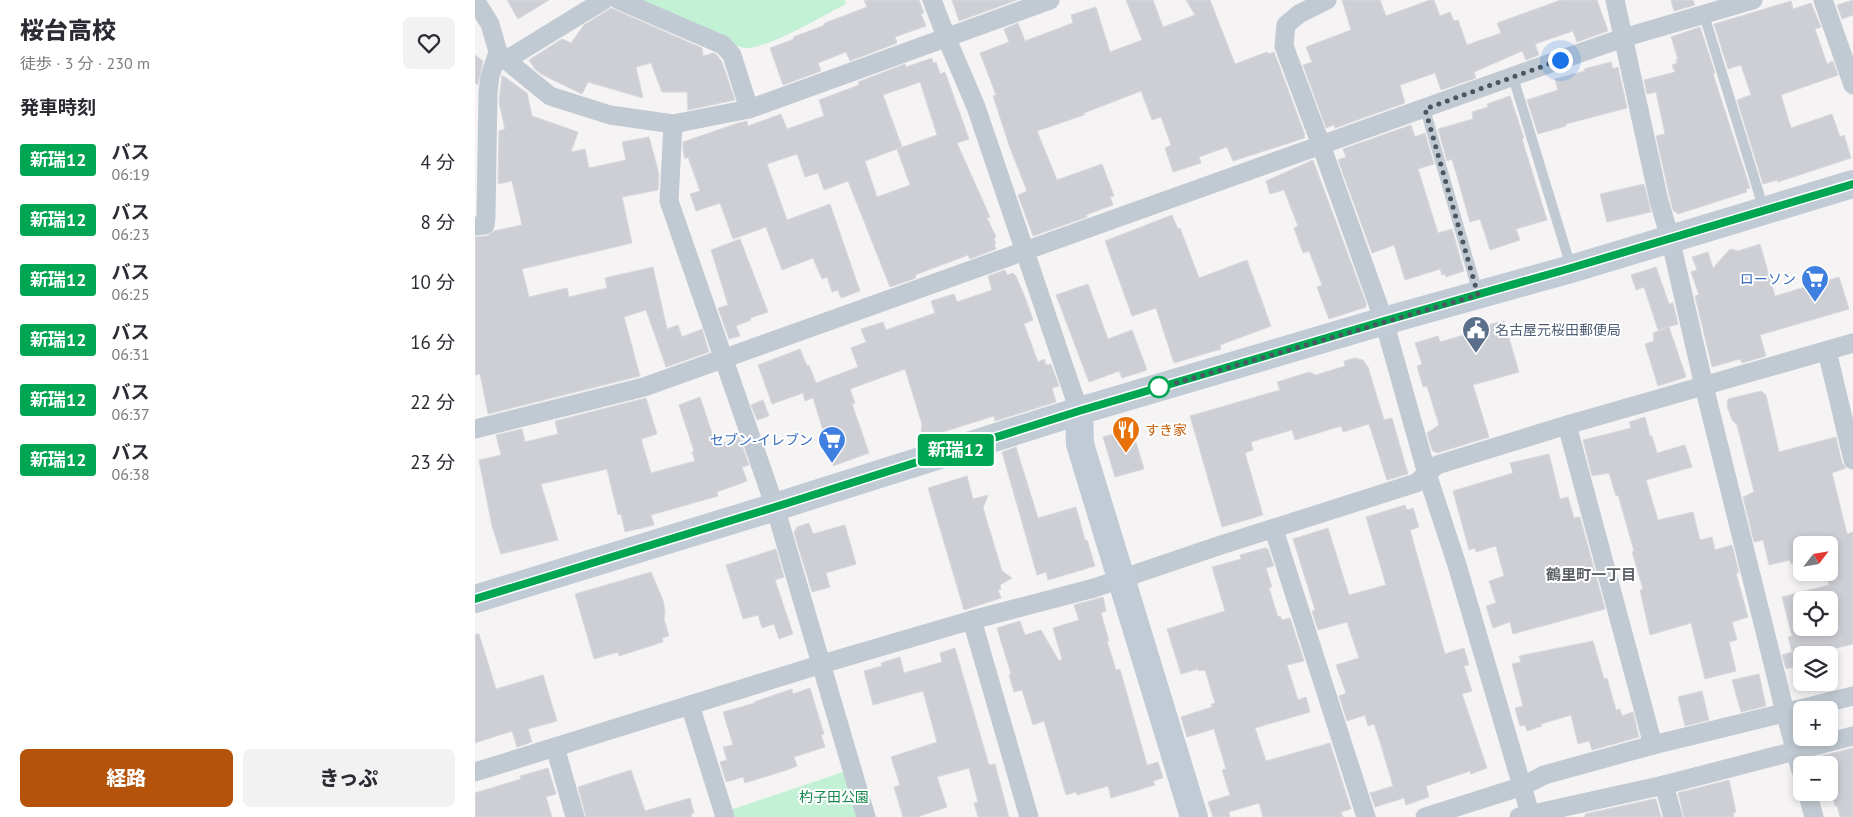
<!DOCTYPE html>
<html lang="ja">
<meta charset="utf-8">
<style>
body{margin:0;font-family:"PT Sans","Noto Sans JP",sans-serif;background:#f2f2f3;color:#2b2b33;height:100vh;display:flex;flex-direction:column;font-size:19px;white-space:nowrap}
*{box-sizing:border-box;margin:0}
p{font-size:16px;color:#7c7c81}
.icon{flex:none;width:28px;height:28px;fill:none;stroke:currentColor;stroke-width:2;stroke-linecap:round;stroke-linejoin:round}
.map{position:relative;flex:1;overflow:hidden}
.drawer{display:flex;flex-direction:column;background:#fff;width:475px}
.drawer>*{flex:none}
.badge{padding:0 10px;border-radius:4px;font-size:18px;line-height:32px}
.needle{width:32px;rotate:59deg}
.tools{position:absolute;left:1318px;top:536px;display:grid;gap:10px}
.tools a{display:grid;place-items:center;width:45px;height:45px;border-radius:8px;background:#fff;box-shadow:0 2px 8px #0003;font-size:25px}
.you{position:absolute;width:25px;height:25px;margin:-12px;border:4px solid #fff;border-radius:50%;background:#1a73e8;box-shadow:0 0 0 8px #1a73e833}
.map>.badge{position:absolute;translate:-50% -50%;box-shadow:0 0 0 2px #fff}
h2{padding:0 20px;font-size:19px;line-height:45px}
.round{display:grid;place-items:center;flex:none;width:52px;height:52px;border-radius:8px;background:#f2f2f3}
.summary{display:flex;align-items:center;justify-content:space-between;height:85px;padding:0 20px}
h1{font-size:24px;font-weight:800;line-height:38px}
.cta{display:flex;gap:10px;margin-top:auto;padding:10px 20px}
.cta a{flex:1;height:58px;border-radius:8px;background:#b45309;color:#fff;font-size:20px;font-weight:800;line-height:58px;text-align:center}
.cta a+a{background:#f2f2f3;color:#2b2b33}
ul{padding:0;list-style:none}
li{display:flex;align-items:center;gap:15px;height:60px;padding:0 20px}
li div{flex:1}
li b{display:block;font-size:19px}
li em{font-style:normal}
li .badge{min-width:55px;font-weight:700;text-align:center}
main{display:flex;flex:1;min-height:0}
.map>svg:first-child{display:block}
</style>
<main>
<section class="drawer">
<div class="summary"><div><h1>桜台高校</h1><p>徒歩 · 3 分 · 230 m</p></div><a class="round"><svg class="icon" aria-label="heart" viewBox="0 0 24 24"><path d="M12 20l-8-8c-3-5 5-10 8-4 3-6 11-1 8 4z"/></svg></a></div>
<h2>発車時刻</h2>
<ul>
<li><span class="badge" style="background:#00a651;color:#fff">新瑞12</span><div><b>バス</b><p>06:19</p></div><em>4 分</em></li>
<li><span class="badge" style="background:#00a651;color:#fff">新瑞12</span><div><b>バス</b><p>06:23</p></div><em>8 分</em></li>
<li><span class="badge" style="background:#00a651;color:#fff">新瑞12</span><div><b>バス</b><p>06:25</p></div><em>10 分</em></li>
<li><span class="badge" style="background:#00a651;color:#fff">新瑞12</span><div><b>バス</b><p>06:31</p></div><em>16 分</em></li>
<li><span class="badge" style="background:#00a651;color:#fff">新瑞12</span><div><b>バス</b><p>06:37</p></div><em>22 分</em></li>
<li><span class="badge" style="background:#00a651;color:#fff">新瑞12</span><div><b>バス</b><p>06:38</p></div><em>23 分</em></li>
</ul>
<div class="cta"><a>経路</a><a>きっぷ</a></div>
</section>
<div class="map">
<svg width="1378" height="817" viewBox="0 0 1378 817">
<rect width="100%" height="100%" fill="#f5f3f3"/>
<g fill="#c3f1d5">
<path d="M160 0H370L371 4C347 16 298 46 273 48 255 49 180 10 160 0Z"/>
<path d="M374 770 388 817H254L252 811Z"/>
</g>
<g fill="#cdcfd5" stroke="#d7d9de" fill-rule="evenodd">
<path d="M32 0H74L43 19Z"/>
<path d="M389 0H444L449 13 446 14 451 26 420 37 422 43 375 61 371 52 343 63 346 71 308 85 295 48 319 39 318 37 348 26 350 23 392 7Z"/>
<path d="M477 0H542L484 21Z"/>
<path d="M651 0H678L688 27 720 15 711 0H735L760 64 792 52 794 54 799 52 830 135 829 136 830 138 758 161 752 147 724 157 726 163 698 172 690 148 696 145 686 117 677 120 666 91 609 113V115L562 131 582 180 627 164 639 196 635 197 638 205 611 215 612 217 558 236 543 195 552 191 535 148 518 96 521 95 505 53 534 42 529 29 543 23 550 41 598 23 596 15 621 7 635 52 667 40Z"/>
<path d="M867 0H905L911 16 955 0H959L965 16 975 12 979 21 983 20 992 45 1026 33 1022 23 1086 0H1122L1133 31 1102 42 1098 31 1060 44 1064 55 1051 60 1047 51 999 72 1001 78 966 90 960 73 925 85 930 103 860 128 859 125 851 128 828 65 837 62 831 47 876 30Z"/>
<path d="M1196 0H1218L1220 5 1199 11Z"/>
<path d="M1378 0V15L1367 19 1362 5Z"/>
<path d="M1316 1 1318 9 1336 3 1346 27 1340 29 1352 64 1358 61 1363 75 1306 95 1316 128 1357 114 1365 137 1369 135 1376 158 1303 182 1302 180 1288 184 1262 100 1276 95 1266 65 1253 69 1239 24Z"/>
<path d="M136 8 227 48 228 56 238 53 241 54 247 62 260 100 213 110 212 92H187L176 63 161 67 168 98 113 82 107 94 66 74 60 69 54 60 87 39 96 43 109 25Z"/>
<path d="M1225 27 1240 73 1238 74 1275 188 1271 189 1272 192 1203 214 1198 210 1195 198 1181 136 1190 134 1181 92 1172 94 1169 80 1200 72 1197 65 1202 63 1201 59H1203L1196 37Z"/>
<path d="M0 55 8 61 3 85 0 83Z"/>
<path d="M457 58 458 63 461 62 465 74 470 72 494 139 482 143 515 217 512 218 521 237 519 238 521 244 519 245 521 249 495 259 493 255 440 275 441 278 415 287 373 181 349 190 343 173 330 177 322 154 292 164 312 220 355 204 385 291 366 298 363 290 357 292 352 277 347 279 338 258 307 270 291 227 258 239 245 203 221 211 215 194 225 191 213 157 210 159 208 151V142L263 123 272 121 273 126 306 114 312 129 349 116 344 100 384 85 383 82 430 64 431 67ZM445 82 462 135 422 149 435 185 402 197 390 161 427 147 408 95Z"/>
<path d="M1136 62 1138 69 1143 67 1152 108 1091 124V126L1063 134 1052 100 1083 90 1080 79 1110 71 1109 69Z"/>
<path d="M27 75 52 93 57 116 103 132 96 152 110 149 114 168 151 160 147 142 174 137 184 174 183 190 147 197 157 243 47 269 54 297 92 288 94 297 132 288 130 278 178 267 192 329 203 325 207 337 227 329 234 352 191 367 171 310 149 317 165 376 13 414 5 374 0 375V237L12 236 19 231 47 225 37 181 23 184 24 131 30 129 24 102Z"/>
<path d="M1035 96 1049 138 1047 139 1072 220 1041 229 1045 240 1015 250 1005 219 995 222 977 159 972 161 963 129 998 119 997 112 1013 107 1012 104Z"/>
<path d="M936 125 940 137 950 133 959 164 943 169 963 233 977 229 989 271 971 277 970 274 967 275 965 269 930 280 919 245 897 253 863 160 871 157 868 149Z"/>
<path d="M838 160 891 303V307L854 319 842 287 847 285 834 251 828 253 819 228 823 226 809 190 795 194 791 181Z"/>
<path d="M1169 184 1176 212 1132 222 1125 194Z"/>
<path d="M697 215 703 229 705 228 724 278 772 260 796 326 745 345 746 349 699 363 681 308 657 316 630 241Z"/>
<path d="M265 239 293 312 275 318 276 320 261 326 265 336 254 339 243 308 253 305 236 250Z"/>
<path d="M1285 244 1300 296 1364 277 1374 309 1285 335 1291 356 1267 363 1265 359 1237 367 1220 296 1224 295 1216 272 1222 270 1217 257 1233 252 1238 268 1255 249 1263 251Z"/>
<path d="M1181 267 1194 304 1198 303 1203 324 1183 330 1169 287 1161 290 1156 275Z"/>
<path d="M530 270 532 275 538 273 541 276 551 300 558 320 549 324 563 362 569 359 571 365 576 364 584 386 577 388 581 402 520 421 519 416 468 432 464 437 455 440 451 439 446 433 447 424 430 369 375 389 380 403 377 404 394 453 358 466 346 431 348 430 338 398 330 401 328 393 297 404 283 365 325 349 332 366 334 365 341 383 383 367 376 348 391 342 386 329 408 322 411 330 460 313 456 301 479 294 482 302 517 290 513 276Z"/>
<path d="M613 284 633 339 657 330 672 370 647 378 644 371 614 382 581 295Z"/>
<path d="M1029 321 1044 372 998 385 1014 437 962 453 957 450 952 433 964 425 952 386 948 387 942 366 947 364 940 343 963 336 965 342 1010 329 1009 326Z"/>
<path d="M1194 327 1211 377 1183 386 1170 344 1179 341 1178 333Z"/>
<path d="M880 358 888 360 893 367 909 420 917 418 933 474 912 480 894 424 868 432 866 426 820 440 817 430 776 442 778 450 770 453 788 515 747 527 715 416 805 390 802 382 834 372 841 375 870 366 869 361Z"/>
<path d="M1286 391 1291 395 1304 452 1361 437 1367 463 1371 468 1357 473 1372 534 1378 532V644L1357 649 1360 664 1354 666V655H1326V669L1325 665 1311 669 1307 655 1317 652 1313 637 1317 636 1307 597 1354 585 1351 572H1354V545H1326V561L1316 564 1315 560 1294 565 1288 540 1279 542 1268 497 1279 492 1262 425 1257 420 1252 406 1253 399ZM1326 600H1354V628H1326Z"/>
<path d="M225 397 241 446 264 437 274 465 267 467 272 481 242 492 243 496 176 515 179 525 150 532 146 514 143 515 132 469 66 484 83 540 26 554 17 526 4 460 26 455 21 435 47 429 50 442 83 434 80 421 171 398 182 434 166 439 176 473 220 461 217 452 219 451 204 405Z"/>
<path d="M288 400 294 416 282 420 276 405Z"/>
<path d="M1170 417 1175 436H1177L1182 453 1210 445 1217 467 1171 480 1183 520 1218 512 1225 540 1237 537 1240 550 1257 545 1264 573H1261L1273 617 1257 622 1262 640 1254 642 1261 671 1230 679 1216 623 1175 635 1165 590 1168 589 1157 552 1159 551 1143 495 1141 496 1134 473 1117 476 1108 440 1156 428 1154 422Z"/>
<path d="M657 429 669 469 640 477 628 437Z"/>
<path d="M541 447 563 518 601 507 610 540H612L620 566 573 580 571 572 562 575 527 452Z"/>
<path d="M1074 454 1085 499 1093 497 1099 518 1105 517 1130 609 1038 634 1035 622 1018 628 1011 606 1021 603 1014 581 1029 576 1021 546 1001 552 1000 548 994 550 978 491 1038 473 1035 463Z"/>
<path d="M492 476 498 499 513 495 508 508 527 571 537 578 525 585 526 589 523 590 526 598 489 610 453 488Z"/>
<path d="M930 505 932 510 938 508 944 527 935 530 970 654 989 648 994 665 989 666 997 691 987 694 1012 768 996 774 995 771 951 786 954 797 931 805 929 798 900 807 895 793 918 786 905 742 899 724 893 726 890 715 872 721 864 696 871 693 861 665 884 658 872 622 843 630 837 611 840 610 818 539 853 528 874 595 911 585 891 517Z"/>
<path d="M334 523 338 534 370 525 381 564 351 573 355 587 337 592 319 533 322 527Z"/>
<path d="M790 548 793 549 799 566 791 568 797 587 794 588 803 617 805 616 807 620 815 618 829 661 812 665 823 700 831 697 835 712 780 728 791 761 855 743 876 809 866 812 868 817H788L784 803 754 812 755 817H738L733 802 755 795 747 770 751 769 739 729 712 737 706 717 737 707 736 704 740 703 730 670 724 671 723 669 706 674 692 629 750 611 737 567 766 559 765 555Z"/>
<path d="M301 549 309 577 300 580 318 634 304 639 299 624 287 628 283 615 268 619 251 565Z"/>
<path d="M176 572 188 600 190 612 189 619 194 636 187 638 188 642 144 656 143 652 119 659 100 594Z"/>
<path d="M628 597 631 611 626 613 634 641H632L641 670 645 669 672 765 683 762 688 778 678 781 680 785 636 798 633 786 602 795 601 792 591 795 569 721 558 725 547 690 539 692 534 675 536 674 522 628 545 621 550 635 566 630 584 661 587 659 578 628 604 620 599 605Z"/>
<path d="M0 634H4L21 689 68 675 82 721 53 729 57 742 42 747 37 731 0 743Z"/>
<path d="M1118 641 1129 679 1132 678 1141 710 1145 709 1147 716 1158 712 1164 737 1117 750 1114 741 1103 744 1096 715 1066 724 1067 726 1052 731 1050 725 1045 726 1040 708 1048 706 1037 664 1046 662 1044 656Z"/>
<path d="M480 648 514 765 520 764 534 817H503L499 803 503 802 494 768 462 777 472 807 442 817H428L419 787 425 785 416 757 462 742 448 691 398 705 389 671 407 666 406 663 425 657 429 673 467 662 465 653Z"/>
<path d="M1284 674 1291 706 1266 712 1257 680Z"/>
<path d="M335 688 349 734 346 735 350 747 319 757 322 766 312 770 270 783 268 777 251 782 245 762 252 760 248 747 258 745 248 712 280 703 279 702 317 689 318 694Z"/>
<path d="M1227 691 1234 720 1210 726 1203 697Z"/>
<path d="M1378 748V817H1365L1362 806H1360L1354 783V765H1336L1334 759Z"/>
<path d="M73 768 81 794 71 797 77 817H0V793L46 779 45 776Z"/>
<path d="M156 770 170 811 215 798 219 813 216 814 217 817H111L103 787Z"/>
<path d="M1254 780 1261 812 1258 813 1259 817H1209L1203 793Z"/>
<path d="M1179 799H1181L1186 817H1110V814Z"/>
</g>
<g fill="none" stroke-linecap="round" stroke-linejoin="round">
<g stroke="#c1cad2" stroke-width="10">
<path d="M1229 15 1289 210"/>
<path d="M1038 77 1096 267"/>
<path d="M950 109 1003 293"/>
</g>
<g stroke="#c1cad2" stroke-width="19">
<path d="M0 0 15 24 23 52 31 60 75 96 135 115 198 124 274 109 575 0"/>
<path d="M144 0 248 45 257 55 274 109"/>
<path d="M457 0 472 39 501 107 604 411"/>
<path d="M852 0 824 14 811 25 809 46 846 145 909 321 952 474 982 565 1056 817"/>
<path d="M1140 0 1184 201 1195 238 1229 386 1310 712 1326 771"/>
<path d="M1348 0 1378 85"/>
<path d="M31 60 129 0"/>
<path d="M198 124 194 201 300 507 391 817"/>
<path d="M0 226 10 225 11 217 13 92 15 76 23 52"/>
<path d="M1352 351 1378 460"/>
<path d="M1092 425 1178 745"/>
<path d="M0 429 169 387 1053 71 1148 38 1278 0"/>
<path d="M799 530 891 817"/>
<path d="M497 620 554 817"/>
<path d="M215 705 250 817"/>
<path d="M80 747 100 817"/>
<path d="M0 772 347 664 497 620 619 588 743 546 941 483 962 465 1092 425 1378 343"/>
<path d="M1189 785 1198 817"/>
<path d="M1332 792 1339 817"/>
<path d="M950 817 1048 786 1069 775 1178 745 1378 696"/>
<path d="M1044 817 1189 785 1378 736"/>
</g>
<g stroke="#c1cbd6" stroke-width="28">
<path d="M604 411 605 444 719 817"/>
<path d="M0 599 300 507 604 411 909 321 1096 269 1378 184"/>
</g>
</g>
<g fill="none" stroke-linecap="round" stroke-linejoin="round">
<defs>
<path id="line" d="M0 599 300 507 604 411 909 321 1096 268 1378 184"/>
</defs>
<use href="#line" stroke="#fff" stroke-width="11"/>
<use href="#line" stroke="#00a651" stroke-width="8"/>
<path stroke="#4a5661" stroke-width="5" stroke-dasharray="0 9" d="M684 387 680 389 1003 295 950 109 1085 60"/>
</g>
<defs>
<symbol id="supermarket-pin" viewBox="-11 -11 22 30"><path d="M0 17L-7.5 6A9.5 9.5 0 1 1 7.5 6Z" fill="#3f7fe0" stroke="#fff"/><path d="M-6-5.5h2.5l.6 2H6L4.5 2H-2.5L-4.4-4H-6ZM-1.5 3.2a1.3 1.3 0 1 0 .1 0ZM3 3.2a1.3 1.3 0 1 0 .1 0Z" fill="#fff"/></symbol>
<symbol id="civic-pin" viewBox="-11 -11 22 30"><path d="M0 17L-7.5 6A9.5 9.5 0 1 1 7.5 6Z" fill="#5c6f8a" stroke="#fff"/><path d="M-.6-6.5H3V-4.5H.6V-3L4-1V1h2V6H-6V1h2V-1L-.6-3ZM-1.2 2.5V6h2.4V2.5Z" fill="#fff"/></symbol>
<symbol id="restaurant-pin" viewBox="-11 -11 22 30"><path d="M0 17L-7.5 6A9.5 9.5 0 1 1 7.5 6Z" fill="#e8710a" stroke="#fff"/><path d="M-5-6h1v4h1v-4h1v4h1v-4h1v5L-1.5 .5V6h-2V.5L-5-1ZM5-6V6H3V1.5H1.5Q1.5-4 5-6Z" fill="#fff"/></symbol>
</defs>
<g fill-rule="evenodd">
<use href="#supermarket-pin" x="1324" y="263" width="32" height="43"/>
<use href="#civic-pin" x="985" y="314" width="32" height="43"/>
<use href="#restaurant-pin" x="635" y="414" width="32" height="43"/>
<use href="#supermarket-pin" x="341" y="424" width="32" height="43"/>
</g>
<circle fill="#fff" stroke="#00a651" stroke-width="2.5" cx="684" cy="387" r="10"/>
<g text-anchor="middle" stroke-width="4" stroke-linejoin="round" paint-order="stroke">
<g font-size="14" fill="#366cbe" stroke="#fff" text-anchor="end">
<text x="1321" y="284">ローソン</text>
<text x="338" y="445">セブン-イレブン</text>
</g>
<g font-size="14" fill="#4e5e75" stroke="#fff" text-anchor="start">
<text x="1020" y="335">名古屋元桜田郵便局</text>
</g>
<g font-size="14" fill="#c56008" stroke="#fff" text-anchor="start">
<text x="670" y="435">すき家</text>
</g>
<g font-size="14" fill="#17864f" stroke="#fff">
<text x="359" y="802">杓子田公園</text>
</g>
<g font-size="15" font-weight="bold" fill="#5f6368" stroke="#fff">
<text x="1116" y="580">鶴里町一丁目</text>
</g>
</g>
</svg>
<div class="tools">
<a><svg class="needle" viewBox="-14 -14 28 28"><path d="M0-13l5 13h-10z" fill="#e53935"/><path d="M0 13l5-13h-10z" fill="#7c7c81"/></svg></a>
<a><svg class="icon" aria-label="locate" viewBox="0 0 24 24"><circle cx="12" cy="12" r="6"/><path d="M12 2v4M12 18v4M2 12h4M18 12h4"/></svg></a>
<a><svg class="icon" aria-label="layers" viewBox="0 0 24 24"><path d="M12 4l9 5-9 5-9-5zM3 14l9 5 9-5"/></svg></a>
<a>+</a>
<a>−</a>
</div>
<div class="you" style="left:1085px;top:60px"></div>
<b class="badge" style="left:481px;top:450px;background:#00a651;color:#fff">新瑞12</b>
</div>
</main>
